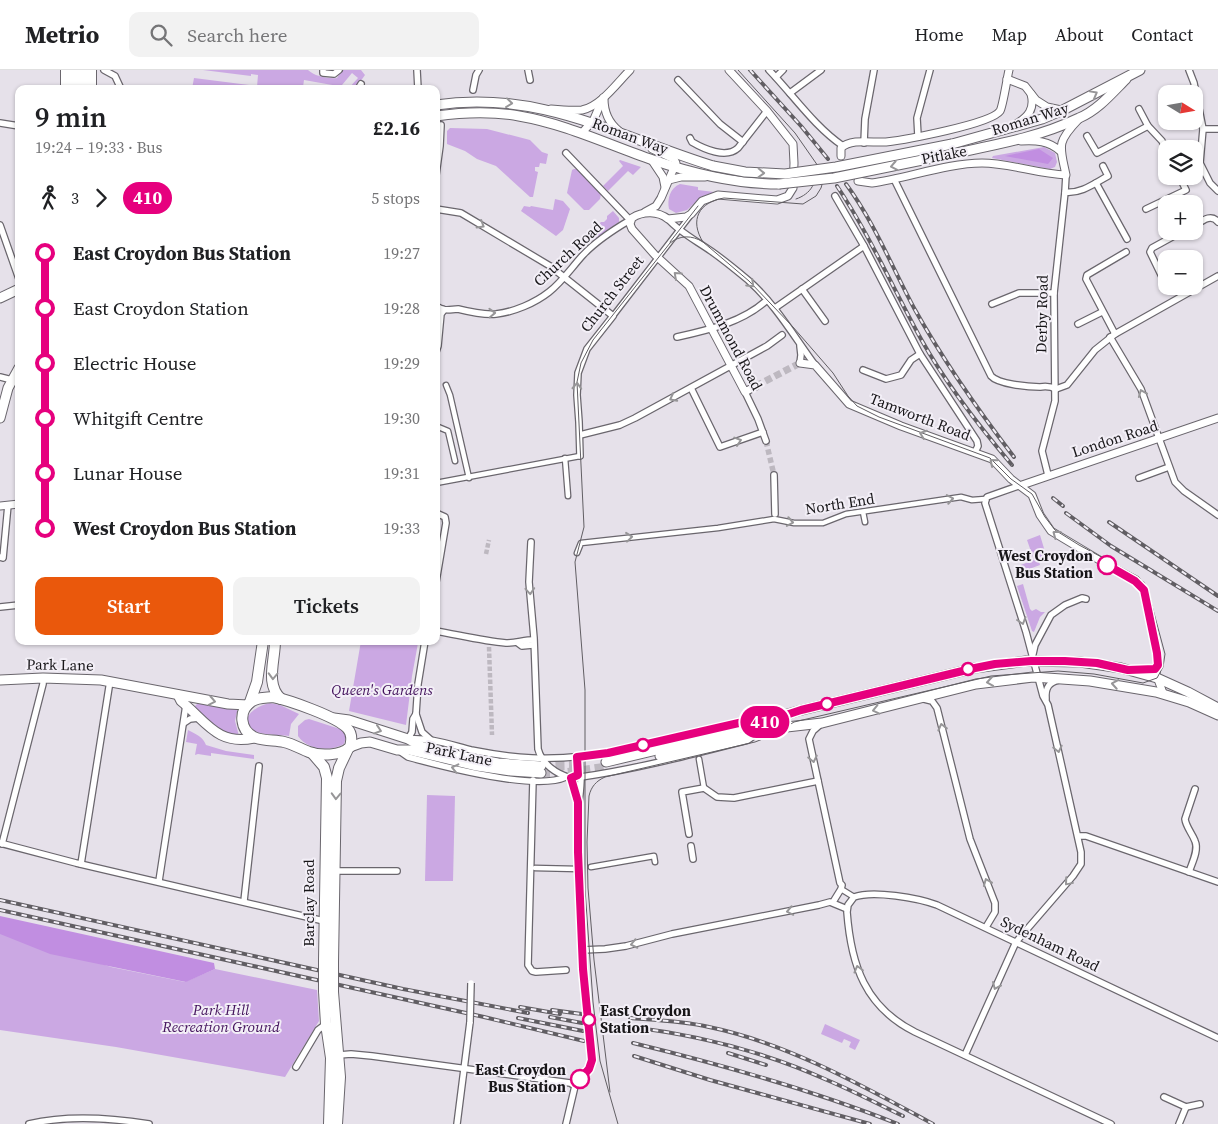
<!DOCTYPE html>
<meta charset="utf-8">
<style>
body{margin:0;font-family:"Source Serif 4",serif;background:#f2f2f2;color:#202124;height:100vh;display:flex;flex-direction:column;font-size:19px;white-space:nowrap}
*{box-sizing:border-box;margin:0}
p{font-size:16px;color:#757577}
.icon{flex:none;width:28px;height:28px;fill:none;stroke:currentColor;stroke-width:2;stroke-linecap:round;stroke-linejoin:round}
.map{position:relative;flex:1;overflow:hidden}
.details{position:absolute;left:15px;top:15px;width:425px;height:560px;display:flex;flex-direction:column;background:#fff;border-radius:10px;box-shadow:0 1px 4px #0004}
.details>*{flex:none}
.badge{padding:0 10px;border-radius:16px;font-size:18px;line-height:32px}
.needle{width:32px;rotate:101deg}
.fabs{position:absolute;left:1158px;top:15px;display:grid;gap:10px}
.fabs a{display:grid;place-items:center;width:45px;height:45px;border-radius:10px;background:#fff;box-shadow:0 1px 4px #0004;font-size:25px}
.map>.badge{position:absolute;translate:-50% -50%;box-shadow:0 0 0 2px #fff}
.legs{display:flex;align-items:center;gap:8px;height:55px;padding:0 20px;font-size:16px}
.legs p{margin-inline-start:auto}
.overview{display:flex;align-items:center;justify-content:space-between;height:85px;padding:0 20px}
h1{font-size:28px;font-weight:600;line-height:38px}
.action{display:flex;gap:10px;margin-top:auto;padding:10px 20px}
.action a{flex:1;height:58px;border-radius:10px;background:#ea580c;color:#fff;font-size:20px;font-weight:600;line-height:58px;text-align:center}
.action a+a{background:#f2f2f2;color:#202124}
ul{padding:0 20px;list-style:none}
li{display:flex;align-items:center;gap:18px;height:55px;font-size:19px}
li i{display:grid;place-items:center;width:8px;height:100%;margin:0 6px;background:currentColor}
li i::after{content:'';width:12px;height:12px;margin:-6px;border:4px solid;border-radius:50%;background:#fff}
li p{margin-inline-start:auto}
li:first-child i{background:linear-gradient(#0000 50%,currentColor 0)}
li:last-child i{background:linear-gradient(currentColor 50%,#0000 0)}
header{display:flex;align-items:center;gap:30px;box-sizing:border-box;height:70px;padding:0 25px;background:#fff;border-bottom:1px solid #e0e0e0}
header strong{font-size:24px}
nav{display:flex;gap:28px;margin-inline-start:auto;font-size:18px}
.search{width:350px;height:45px;background:#f2f2f2;display:flex;align-items:center;gap:12px;box-sizing:border-box;padding:0 18px;border-radius:10px;color:#757577;font-size:19px}
.map>svg:first-child{display:block}
</style>
<header>
<strong>Metrio</strong>
<div class="search"><svg class="icon" aria-label="search" viewBox="0 0 24 24"><circle cx="10" cy="10" r="6"/><path d="M15 15l6 6"/></svg>Search here</div>
<nav><a>Home</a><a>Map</a><a>About</a><a>Contact</a></nav>
</header>
<div class="map">
<svg width="1218" height="1054" viewBox="0 0 1218 1054">
<rect width="100%" height="100%" fill="#e6e1ea"/>
<g fill="#cba8e3">
<path d="M203 0H308C314 6 328 9 337 8L342 0H361L365 5 355 19H348L358 8 352 3 342 15 338 16 304 10 303 17 309 19H192L194 8 249 15V17H257L258 5 251 4V6Z"/>
<path d="M450 58 487 59 530 70 542 82 548 84 546 94 540 93 539 97H535V101L538 102 533 127H530L496 96 477 89 465 81 447 74V61Z"/>
<path d="M1044 77 1055 83 1057 92 1055 97 1050 99 992 88 993 86Z"/>
<path d="M620 90 641 97 633 105 628 101 608 121 603 116 623 96 619 91Z"/>
<path d="M574 99H577L601 124 600 129 589 140H584L567 123 572 100Z"/>
<path d="M680 114 698 117V120L714 122 701 127 687 140 676 143 669 139C667 129 670 118 680 114Z"/>
<path d="M555 129 563 131 570 139 563 160 556 166 521 141 524 136 530 137 531 136 553 140Z"/>
<path d="M613 141 619 148V152L593 170 588 164 601 152H604L607 149V146Z"/>
<path d="M1040 465 1046 485 1038 488 1040 495 1021 502 1018 496 1034 490 1027 470Z"/>
<path d="M1023 514 1030 539 1032 541 1036 539 1041 542H1045L1040 547 1034 562 1032 561 1017 516Z"/>
<path d="M361 571H416L418 573 412 606 406 655 349 641Z"/>
<path d="M198 633 224 638 238 637 235 651 239 666 222 663 193 638Z"/>
<path d="M270 633 280 635 299 644 291 654 289 666C281 665 261 665 254 661 236 649 257 635 270 633Z"/>
<path d="M309 649 343 660 346 667 344 674C330 682 307 680 298 666V656L305 650Z"/>
<path d="M188 660C196 664 203 667 206 675L226 681 254 685V689L211 683V686L198 684 195 685 197 674 186 672Z"/>
<path d="M427 725 455 726 453 811H425Z"/>
<path d="M0 860 111 897 185 912 215 899 317 920 319 951 285 1007 116 977 0 960Z"/>
<path d="M825 954 860 970 855 980 849 977 851 972 844 969 842 973 821 964Z"/>
</g>
<g fill="#c18ee1">
<path d="M1039 79 1053 88 1048 94 1005 86Z"/>
<path d="M0 846 214 893 215 899 186 912 50 884 0 864Z"/>
</g>
<g fill="none" stroke-linecap="round" stroke-linejoin="round">
<g stroke="#bdb8c0" stroke-width="4.5" stroke-dasharray="4.5 2" stroke-linecap="butt">
<path d="M486 484 489 470"/>
<path d="M489 577 492 665"/>
</g>
<path stroke="#bdb8c0" stroke-width="5.5" stroke-dasharray="5.5 3" stroke-linecap="butt" d="M766 371 774 405"/>
<path stroke="#bdb8c0" stroke-width="7" stroke-dasharray="7 3.5" stroke-linecap="butt" d="M756 316 800 293"/>
<g stroke="#bdb8c0" stroke-width="9" stroke-dasharray="9 4.5" stroke-linecap="butt">
<path d="M542 696 584 695"/>
<path d="M541 703H565L607 697"/>
</g>
<defs>
<g id="pedestrian">
<path d="M613 246 690 146"/>
<path d="M446 315 450 325 469 408"/>
<path d="M436 356 448 361 455 391"/>
<path d="M565 388 568 426"/>
<path d="M436 413 580 386"/>
<path d="M863 442 865 452"/>
<path d="M577 483 581 473 718 458 774 449 794 453H823L846 444 961 427 972 430 985 429"/>
<path d="M699 689 704 718"/>
<path d="M591 797 654 786 655 792"/>
<path d="M535 798 578 799"/>
<path d="M841 819 854 827"/>
</g>
<g id="minor">
<path d="M104 0 115 6 121 19"/>
<path d="M323 0V3L334 4 339 0"/>
<path d="M417 0 418 19"/>
<path d="M528 0 530 10"/>
<path d="M769 0C794 26 814 56 843 76"/>
<path d="M1189 0 1194 13 1203 59 1200 93 1210 113 1218 121"/>
<path d="M776 7 783 0"/>
<path d="M678 10 720 54 743 72"/>
<path d="M358 19 361 14"/>
<path d="M473 20 476 5 479 0"/>
<path d="M790 23 821 0"/>
<path d="M1139 39 1148 56 1162 71 1166 80"/>
<path d="M0 53 19 56"/>
<path d="M1203 59H1218"/>
<path d="M918 66 917 48 930 0"/>
<path d="M1087 66 1097 83 1148 56"/>
<path d="M690 68 692 72C704 79 726 89 738 78L767 41"/>
<path d="M864 73 865 49 874 0"/>
<path d="M436 105 440 76 441 55"/>
<path d="M894 109 991 306C998 314 1028 317 1040 317 1046 316 1050 316 1056 319"/>
<path d="M1096 113 1127 169"/>
<path d="M1065 122C1081 124 1095 113 1108 106L1103 96"/>
<path d="M835 126 864 176 920 284 977 371 978 376 975 382"/>
<path d="M436 139 461 143 550 196 613 246 587 279 578 303 577 325 579 352 580 386"/>
<path d="M1146 139 1186 120 1179 106"/>
<path d="M668 149C679 162 697 171 711 181 724 190 736 200 748 210 776 235 793 265 815 295"/>
<path d="M0 155 19 209"/>
<path d="M1194 156C1202 151 1211 143 1218 152"/>
<path d="M1166 215 1150 182 1152 178 1183 161"/>
<path d="M802 219 825 251"/>
<path d="M992 234 1019 223H1054"/>
<path d="M436 236C439 237 440 239 443 239 446 241 453 239 458 239 470 242 483 245 496 244 514 242 535 233 549 222 562 212 572 197 583 185 596 171 613 160 630 150L566 83"/>
<path d="M775 238 864 176"/>
<path d="M1078 254 1102 242"/>
<path d="M1115 264 1086 209 1087 205 1126 182"/>
<path d="M677 267C709 260 743 252 767 230"/>
<path d="M1110 267 1141 319 1175 412 1184 421 1218 445"/>
<path d="M436 282 438 276 441 244 444 240"/>
<path d="M800 293 801 285 800 276"/>
<path d="M863 300 886 309 901 305 911 290 920 284"/>
<path d="M0 307 12 310"/>
<path d="M691 318 720 377 763 362"/>
<path d="M1056 319 1067 315 1095 280 1115 264 1218 206"/>
<path d="M745 322 758 349 766 371"/>
<path d="M580 365 620 355 635 348 767 276 782 265"/>
<path d="M774 405 775 444"/>
<path d="M1048 405 1042 381 1055 331 1054 223 1065 122 1066 105"/>
<path d="M1139 408 1169 397"/>
<path d="M436 443 445 447 446 453 436 512"/>
<path d="M531 472 529 512 534 568 538 679C542 694 556 704 571 708"/>
<path d="M0 487 3 488 8 435"/>
<path d="M0 537 19 535"/>
<path d="M436 561C459 565 483 571 506 573 516 573 524 570 533 570"/>
<path d="M425 571 418 614 416 644 413 649 412 662 408 669C429 667 451 675 471 680 491 684 512 687 532 688 600 691 672 670 738 653H752"/>
<path d="M518 573 522 576 533 575"/>
<path d="M1033 584 1035 575 1051 545 1065 535 1082 528 1086 529"/>
<path d="M924 629 932 631 937 638 970 769 995 833V842L986 857"/>
<path d="M1046 629C1045 618 1049 612 1059 610"/>
<path d="M416 644 422 662 431 670"/>
<path d="M184 653 190 649 199 648"/>
<path d="M822 653 813 661 809 669 840 813 842 815 841 819 833 832"/>
<path d="M398 680 408 687C441 696 536 721 566 707"/>
<path d="M577 687 578 705"/>
<path d="M581 707C581 722 578 735 578 749 577 793 580 837 582 880L605 879 626 876 672 864 819 835 830 832 847 839"/>
<path d="M581 707C637 699 693 684 748 670L755 665"/>
<path d="M571 708 577 730"/>
<path d="M533 710 528 895 532 901 536 902 566 900"/>
<path d="M689 764 682 722 704 718 717 727 734 728 818 711"/>
<path d="M1078 766H1086L1218 812"/>
<path d="M0 773 76 793 324 851"/>
<path d="M2 774 43 614V608"/>
<path d="M691 776 693 789"/>
<path d="M81 794 110 611"/>
<path d="M332 801H397"/>
<path d="M1189 802C1192 793 1199 780 1195 771 1192 763 1186 757 1185 749L1195 719"/>
<path d="M159 811 186 635"/>
<path d="M244 831 259 696"/>
<path d="M339 985 351 984 372 986 570 1013 575 1016 566 1054"/>
<path d="M965 985 1016 872 1073 806 1081 794V782L1048 635 1043 626 1026 562 985 433 987 427 1021 415"/>
<path d="M296 997 318 960 326 954"/>
<path d="M1164 1027 1186 1037 1179 1054"/>
<path d="M1186 1037 1200 1034"/>
<path d="M29 1054C67 1045 111 1048 149 1054"/>
<path d="M457 1054 470 952"/>
<path d="M1111 1054 915 962C865 937 851 895 847 842L848 835 854 827C873 820 918 828 937 835L1218 968"/>
</g>
<g id="tertiary">
<path d="M729 0 767 41 793 74 794 93 793 118 788 126 777 130 718 125 702 131 691 144 686 147 668 149C658 141 643 141 632 148L630 154 632 159 655 185 689 216 745 322 756 316"/>
<path d="M1007 9 1025 16 1036 30 1047 37 1061 40"/>
<path d="M604 29C604 41 609 53 619 61"/>
<path d="M551 39C561 40 572 41 582 40 601 36 617 13 630 0"/>
<path d="M1016 54C1028 47 1035 39 1031 24"/>
<path d="M582 63 594 49 603 28"/>
<path d="M1021 71C1036 70 1049 71 1060 81"/>
<path d="M841 86V78C851 68 873 73 886 72 904 70 991 54 1000 41 1003 36 1007 8 1009 0"/>
<path d="M651 89 663 107 665 117"/>
<path d="M669 110 681 107H705"/>
<path d="M858 111 872 113C907 108 948 93 982 93 1010 93 1037 104 1066 105 1060 76 1056 73 1078 50"/>
<path d="M645 142 656 136 661 128 676 93 674 89 652 79"/>
<path d="M800 293 815 295 849 334 901 356 992 389 1011 409 1032 425 1040 445 1051 461 1141 515 1145 524 1153 560 1158 590 1156 604 1163 623"/>
<path d="M1022 415 1218 348"/>
<path d="M0 436 19 434"/>
</g>
<g id="primary">
<path d="M436 35C539 19 619 67 713 96"/>
<path d="M436 46C464 42 492 41 519 46 566 54 609 75 653 90 694 104 736 114 779 114"/>
<path d="M952 74 1042 49 1063 40 1140 0"/>
<path d="M942 86C988 76 1035 69 1079 48 1098 40 1112 23 1126 9"/>
<path d="M0 228 19 219"/>
<path d="M0 348 8 318 19 298"/>
<path d="M0 610 43 608 101 610 228 634 248 635"/>
<path d="M178 625 181 631C206 651 217 676 254 668"/>
<path d="M334 648 349 650 408 669 421 676 464 687 498 693 541 696"/>
<path d="M350 677 361 673 370 672 397 680H410L477 696 511 701 541 703"/>
<path d="M660 686 778 658 822 653 976 614 1033 607 1090 611 1156 622 1189 632 1218 645"/>
<path d="M606 692 711 667 798 641 975 598 1026 591 1080 592 1121 598 1157 608 1188 622 1218 638"/>
</g>
<g id="trunk">
<path d="M66 0V19"/>
<path d="M76 19V0"/>
<path d="M83 19V0"/>
<path d="M91 19V0"/>
<path d="M275 571C275 591 265 614 281 629"/>
<path d="M273 627C289 630 337 647 347 658 352 663 352 670 350 677 341 686 320 686 309 682 301 679 293 674 284 672 275 670 262 671 254 667 240 660 238 641 251 632 257 627 266 628 273 627Z"/>
<path d="M250 632 257 612 263 571"/>
<path d="M312 683 324 697 327 708 324 890"/>
<path d="M333 892 336 711 339 698 348 679"/>
<path d="M324 921 326 954 331 988 329 1054"/>
<path d="M333 922 340 1007 337 1054"/>
</g>
</defs>
<use href="#pedestrian" stroke="#6a666d" stroke-width="7"/>
<use href="#minor" stroke="#6a666d" stroke-width="8"/>
<use href="#tertiary" stroke="#6a666d" stroke-width="9"/>
<use href="#primary" stroke="#6a666d" stroke-width="11"/>
<use href="#trunk" stroke="#6a666d" stroke-width="12"/>
<use href="#pedestrian" stroke="#fff" stroke-width="4.5"/>
<use href="#minor" stroke="#fff" stroke-width="5.5"/>
<use href="#tertiary" stroke="#fff" stroke-width="7"/>
<use href="#primary" stroke="#fff" stroke-width="9"/>
<use href="#trunk" stroke="#fff" stroke-width="10"/>
<g stroke="#615e63" stroke-width="1">
<path d="M796 129C811 124 818 112 815 97"/>
<path d="M670 172 698 136"/>
<path d="M703 172C689 150 699 132 724 128L803 134 816 126 821 118 823 111 818 96 795 63 738 0"/>
<path d="M610 1022 594 890 588 818 587 772 589 726C591 717 596 711 605 707L755 672 773 665 794 652 991 606 1058 601 1094 604 1143 613 1157 608 1163 597 1165 584 1148 521 1139 507 1079 475 1055 460 1045 447 1032 424 1011 409 990 388 879 347 857 336 848 326 833 303 793 257 749 211 703 172C692 165 680 165 670 173L593 270 581 293 577 312 584 457 575 492 585 620V819L593 932 600 991 618 1054"/>
</g>
<defs>
<g id="rail">
<path d="M750 0 801 56 828 89"/>
<path d="M846 114C874 152 892 197 914 238 943 290 978 340 1014 387"/>
<path d="M837 116C869 164 893 218 921 269 946 314 979 356 1012 395"/>
<path d="M1053 428 1063 436"/>
<path d="M1066 443 1111 476 1218 541"/>
<path d="M1109 452 1218 526"/>
<path d="M0 830 403 919 528 943"/>
<path d="M0 840 484 947 584 971"/>
<path d="M520 937 560 944"/>
<path d="M552 940 582 944"/>
<path d="M550 947 582 953"/>
<path d="M518 948 583 961"/>
<path d="M630 948C656 950 683 951 709 957 787 973 863 1016 933 1054"/>
<path d="M631 957C698 965 765 982 827 1010 853 1021 878 1034 903 1046"/>
<path d="M633 973C723 995 812 1020 898 1054"/>
<path d="M728 983 766 995"/>
<path d="M634 986 710 1010 870 1054"/>
</g>
</defs>
<use href="#rail" stroke="#615e63" stroke-width="4"/>
<use href="#rail" stroke="#f3eff7" stroke-width="2" stroke-dasharray="5.5" stroke-linecap="butt"/>
<defs>
<path id="minor-bridge" d="M470 952 471 913"/>
<g id="primary-bridge">
<path d="M713 96 745 102 785 104 836 97 952 74"/>
<path d="M779 114 834 108 942 86"/>
</g>
<g id="trunk-bridge">
<path d="M324 890V921"/>
<path d="M333 892V922"/>
</g>
</defs>
<use href="#minor-bridge" stroke="#6a666d" stroke-width="8" stroke-linecap="butt"/>
<use href="#primary-bridge" stroke="#6a666d" stroke-width="11" stroke-linecap="butt"/>
<use href="#trunk-bridge" stroke="#6a666d" stroke-width="12" stroke-linecap="butt"/>
<use href="#minor-bridge" stroke="#fff" stroke-width="5.5"/>
<use href="#primary-bridge" stroke="#fff" stroke-width="9"/>
<use href="#trunk-bridge" stroke="#fff" stroke-width="10"/>
</g>
<defs><path id="oneway-chevron" d="M-2-3.5L2.5 0L-2 3.5" fill="none" stroke-width="1.6" stroke-linecap="round" stroke-linejoin="round" transform="scale(1.25)"/></defs>
<g stroke="#979698">
<use href="#oneway-chevron" transform="translate(1094 24) rotate(-29)"/>
<use href="#oneway-chevron" transform="translate(509 33) rotate(6)"/>
<use href="#oneway-chevron" transform="translate(894 96) rotate(169)"/>
<use href="#oneway-chevron" transform="translate(761 103) rotate(2)"/>
<use href="#oneway-chevron" transform="translate(481 155) rotate(31)"/>
<use href="#oneway-chevron" transform="translate(677 205) rotate(-138)"/>
<use href="#oneway-chevron" transform="translate(751 214) rotate(44)"/>
<use href="#oneway-chevron" transform="translate(492 243) rotate(-2)"/>
<use href="#oneway-chevron" transform="translate(577 316) rotate(-87)"/>
<use href="#oneway-chevron" transform="translate(1142 323) rotate(-112)"/>
<use href="#oneway-chevron" transform="translate(673 328) rotate(153)"/>
<use href="#oneway-chevron" transform="translate(923 364) rotate(-160)"/>
<use href="#oneway-chevron" transform="translate(738 371) rotate(-18)"/>
<use href="#oneway-chevron" transform="translate(993 392) rotate(-140)"/>
<use href="#oneway-chevron" transform="translate(950 429) rotate(-10)"/>
<use href="#oneway-chevron" transform="translate(790 452) rotate(10)"/>
<use href="#oneway-chevron" transform="translate(1056 464) rotate(-143)"/>
<use href="#oneway-chevron" transform="translate(629 467) rotate(-6)"/>
<use href="#oneway-chevron" transform="translate(530 521) rotate(86)"/>
<use href="#oneway-chevron" transform="translate(1022 551) rotate(72)"/>
<use href="#oneway-chevron" transform="translate(273 606) rotate(92)"/>
<use href="#oneway-chevron" transform="translate(990 612) rotate(171)"/>
<use href="#oneway-chevron" transform="translate(1115 614) rotate(-170)"/>
<use href="#oneway-chevron" transform="translate(212 631) rotate(11)"/>
<use href="#oneway-chevron" transform="translate(876 640) rotate(167)"/>
<use href="#oneway-chevron" transform="translate(942 657) rotate(-104)"/>
<use href="#oneway-chevron" transform="translate(378 660) rotate(18)"/>
<use href="#oneway-chevron" transform="translate(1058 679) rotate(77)"/>
<use href="#oneway-chevron" transform="translate(813 689) rotate(78)"/>
<use href="#oneway-chevron" transform="translate(455 698) rotate(-167)"/>
<use href="#oneway-chevron" transform="translate(336 726) rotate(92)"/>
<use href="#oneway-chevron" transform="translate(987 812) rotate(-112)"/>
<use href="#oneway-chevron" transform="translate(1068 812) rotate(130)"/>
<use href="#oneway-chevron" transform="translate(790 841) rotate(169)"/>
<use href="#oneway-chevron" transform="translate(634 874) rotate(168)"/>
<use href="#oneway-chevron" transform="translate(858 899) rotate(-105)"/>
<use href="#oneway-chevron" transform="translate(996 916) rotate(114)"/>
</g>
<g fill="none" stroke-linecap="round" stroke-linejoin="round">
<defs>
<path id="line-1" d="M580 1009 589 999 592 990 583 899 578 782V732L571 708 578 705 577 687 608 683 743 652 759 654 801 640 975 598 995 594 1031 591H1065L1097 593 1128 600 1155 599 1158 595 1157 583 1144 520 1135 511 1107 495"/>
</defs>
<use href="#line-1" stroke="#fff" stroke-width="11"/>
<use href="#line-1" stroke="#e6007e" stroke-width="8"/>
</g>
<g fill="#fff" stroke="#e6007e" stroke-width="2.5">
<circle cx="1107" cy="495" r="9"/>
<circle cx="968" cy="599" r="6"/>
<circle cx="827" cy="634" r="6"/>
<circle cx="643" cy="675" r="6"/>
<circle cx="589" cy="950" r="6"/>
<circle cx="580" cy="1009" r="9"/>
</g>
<g text-anchor="middle" stroke-width="4" stroke-linejoin="round" paint-order="stroke">
<g font-size="15" fill="#181619" stroke="#f3eff7">
<text transform="translate(1030 49) rotate(-17)" y="5">Roman Way</text>
<text transform="translate(630 66) rotate(20)" y="5">Roman Way</text>
<text transform="translate(944 85) rotate(-11)" y="5">Pitlake</text>
<text transform="translate(568 184) rotate(-43)" y="5">Church Road</text>
<text transform="translate(612 224) rotate(-52)" y="5">Church Street</text>
<text transform="translate(1042 244) rotate(-89)" y="5">Derby Road</text>
<text transform="translate(731 268) rotate(62)" y="5">Drummond Road</text>
<text transform="translate(920 347) rotate(21)" y="5">Tamworth Road</text>
<text transform="translate(1115 369) rotate(-18)" y="5">London Road</text>
<text transform="translate(840 434) rotate(-9)" y="5">North End</text>
<text transform="translate(60 595) rotate(1)" y="5">Park Lane</text>
<text transform="translate(459 684) rotate(12)" y="5">Park Lane</text>
<text transform="translate(309 833) rotate(-90)" y="5">Barclay Road</text>
<text transform="translate(1050 874) rotate(26)" y="5">Sydenham Road</text>
</g>
<g font-size="15" font-weight="bold" fill="#181619" stroke="#f3eff7" text-anchor="end">
<text x="1093" y="491">West Croydon<tspan x="1093" dy="17">Bus Station</tspan></text>
<text x="600" y="946" text-anchor="start">East Croydon<tspan x="600" dy="17">Station</tspan></text>
<text x="566" y="1005">East Croydon<tspan x="566" dy="17">Bus Station</tspan></text>
</g>
<g font-size="15" font-style="italic" fill="#43125c" stroke="#f3eff7">
<text x="382" y="625">Queen's Gardens</text>
<text x="221" y="945">Park Hill<tspan x="221" dy="17">Recreation Ground</tspan></text>
</g>
</g>
</svg>
<div class="fabs">
<a><svg class="needle" viewBox="-14 -14 28 28"><path d="M0-13l5 13h-10z" fill="#e53935"/><path d="M0 13l5-13h-10z" fill="#757577"/></svg></a>
<a><svg class="icon" aria-label="layers" viewBox="0 0 24 24"><path d="M12 4l9 5-9 5-9-5zM3 14l9 5 9-5"/></svg></a>
<a>+</a>
<a>−</a>
</div>
<b class="badge" style="left:765px;top:652px;background:#e6007e;color:#fff">410</b>
<section class="details">
<div class="overview"><div><h1>9 min</h1><p>19:24 – 19:33 · Bus</p></div><b>£2.16</b></div>
<div class="legs"><svg class="icon" aria-label="walk" viewBox="0 0 24 24"><circle cx="13" cy="4" r="2"/><path d="M13 8l-2 6 4 7M11 14l-3 7M7 12l3-4h3l4 4"/></svg>3<svg class="icon" aria-label="forward" viewBox="0 0 24 24"><path d="M9 5l7 7-7 7"/></svg><b class="badge" style="background:#e6007e;color:#fff">410</b><p>5 stops</p></div>
<ul>
<li><i style="color:#e6007e"></i><b>East Croydon Bus Station</b><p>19:27</p></li>
<li><i style="color:#e6007e"></i><span>East Croydon Station</span><p>19:28</p></li>
<li><i style="color:#e6007e"></i><span>Electric House</span><p>19:29</p></li>
<li><i style="color:#e6007e"></i><span>Whitgift Centre</span><p>19:30</p></li>
<li><i style="color:#e6007e"></i><span>Lunar House</span><p>19:31</p></li>
<li><i style="color:#e6007e"></i><b>West Croydon Bus Station</b><p>19:33</p></li>
</ul>
<div class="action"><a>Start</a><a>Tickets</a></div>
</section>
</div>
